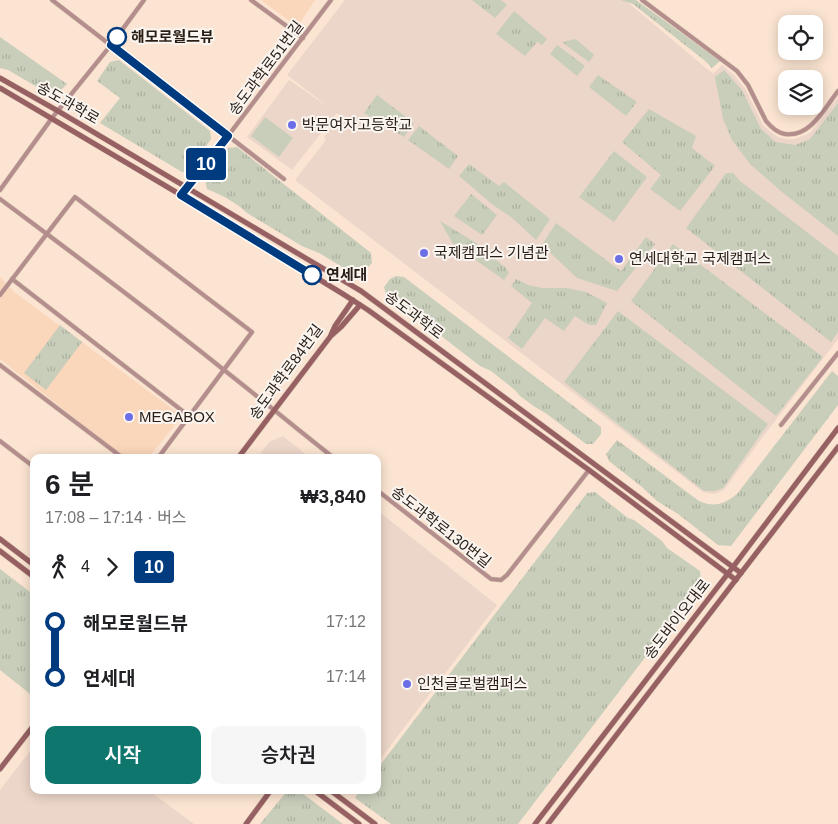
<!DOCTYPE html>
<html lang="ko">
<meta charset="utf-8">
<style>
body{margin:0;font-family:Arial,"Noto Sans KR",sans-serif;background:#f6f6f6;color:#202124;height:100vh;display:flex;flex-direction:column;font-size:19px;white-space:nowrap}
*{box-sizing:border-box;margin:0}
p{font-size:16px;color:#757577}
.icon{flex:none;width:28px;height:28px;fill:none;stroke:currentColor;stroke-width:2;stroke-linecap:round;stroke-linejoin:round}
.map{position:relative;flex:1;overflow:hidden}
.details{position:absolute;left:30px;top:454px;width:351px;height:340px;display:flex;flex-direction:column;background:#fff;border-radius:10px;box-shadow:0 2px 12px #0003}
.details>*{flex:none}
.badge{padding:0 10px;border-radius:4px;font-size:18px;line-height:32px}
.buttons{position:absolute;left:778px;top:15px;display:grid;gap:10px}
.buttons a{display:grid;place-items:center;width:45px;height:45px;border-radius:10px;background:#fff;box-shadow:0 2px 12px #0003;font-size:25px}
.map>.badge{position:absolute;translate:-50% -50%;box-shadow:0 0 0 2px #fff}
.legs{display:flex;align-items:center;gap:8px;height:55px;padding:0 15px;font-size:16px}
.legs p{margin-inline-start:auto}
.headline{display:flex;align-items:center;justify-content:space-between;height:85px;padding:0 15px}
h1{font-size:28px;font-weight:600;line-height:38px}
.action{display:flex;gap:10px;margin-top:auto;padding:10px 15px}
.action a{flex:1;height:58px;border-radius:10px;background:#0f766e;color:#fff;font-size:20px;font-weight:600;line-height:58px;text-align:center}
.action a+a{background:#f6f6f6;color:#202124}
ul{padding:0 15px;list-style:none}
li{display:flex;align-items:center;gap:18px;height:55px;font-size:19px}
li i{display:grid;place-items:center;width:8px;height:100%;margin:0 6px;background:currentColor}
li i::after{content:'';width:12px;height:12px;margin:-6px;border:4px solid;border-radius:50%;background:#fff}
li p{margin-inline-start:auto}
li:first-child i{background:linear-gradient(#0000 50%,currentColor 0)}
li:last-child i{background:linear-gradient(currentColor 50%,#0000 0)}
.map>svg:first-child{display:block}
</style>
<div class="map">
<svg width="838" height="824" viewBox="0 0 838 824">
<defs>
<pattern id="grass-tufts" width="24" height="20" patternUnits="userSpaceOnUse" patternTransform="scale(1.25)"><rect width="24" height="20" fill="#c8ceba"/><path d="M3 7l-1-3M5 7V3M7 7l1-3M15 17l-1-3M17 17v-4M19 17l1-3" fill="none" stroke="#acb09f"/></pattern>
</defs>
<rect width="100%" height="100%" fill="#fbe4d1"/>
<g fill="#fad6ba">
<path d="M261 0H315L301 21 292 23Z"/>
<path d="M0 277 14 292 182 416 149 457H124L0 359Z"/>
</g>
<g fill="#ecd6c9">
<path d="M345 0H625L713 74 722 65 734 75 746 90 763 125 772 133 778 137 787 139H795L810 133 838 97V339L759 442 724 490 714 494 703 492 295 180 326 140 324 137 341 116 337 113 292 170 247 137 289 80 330 108 287 75Z"/>
<path d="M283 436 309 457 257 458 269 442Z"/>
<path d="M378 511 497 605 378 762Z"/>
<path d="M34 746V790H148L194 824H0V790Z"/>
</g>
<g fill="url(#grass-tufts)">
<path d="M472 0H501L507 5 495 18Z"/>
<path d="M621 0H636L720 61 712 68 704 60 633 4Z"/>
<path d="M514 11 547 39 542 45 537 42 525 56 496 34Z"/>
<path d="M0 37 67 84 59 92 49 94 8 70 0 68Z"/>
<path d="M576 39 594 55 589 62 562 42Z"/>
<path d="M557 45 585 66 577 76 550 54Z"/>
<path d="M119 60 210 131 211 139 189 171 182 172 100 123 120 98 97 81 110 62Z"/>
<path d="M724 70 742 90 761 129 776 142 795 145 810 139 838 103V236L782 192 750 164 732 140 723 119 715 77Z"/>
<path d="M598 75 637 102 626 116 589 87Z"/>
<path d="M377 95 414 123 404 137 364 113Z"/>
<path d="M649 109 696 136 692 148 715 166 680 211 650 189 661 175 622 142Z"/>
<path d="M419 126 458 156 449 169 408 140Z"/>
<path d="M237 147 371 253 372 263 363 273 354 274 319 253 302 246 247 213C236 202 221 195 207 189L205 179 228 148Z"/>
<path d="M614 151 647 177 614 222 579 197Z"/>
<path d="M469 164 499 186 504 182 550 219 536 240 511 217 493 205 459 176Z"/>
<path d="M726 173H733L740 181 838 256V332L831 342 686 228Z"/>
<path d="M471 194 497 215 482 235 454 216Z"/>
<path d="M440 221 476 243 506 268 509 273 504 280 453 244Z"/>
<path d="M556 223 621 271 646 237 655 244 617 291 577 278 542 245Z"/>
<path d="M673 244 823 357 776 416 631 301Z"/>
<path d="M396 276 404 277 601 427V434L593 444H586L547 414 535 407 520 396 515 390 491 371 480 366 422 321 416 314 386 294 384 287 390 279Z"/>
<path d="M516 279 528 285 542 288H567L586 292 607 303 596 325H589L575 316 564 331 545 318 522 349 508 338 532 303 511 286Z"/>
<path d="M618 311 768 424 723 488 715 491H704L564 382Z"/>
<path d="M60 325 82 342 46 390 24 373Z"/>
<path d="M832 371 838 376V405L731 546 718 545 678 514 657 501 642 487 609 461 606 454 617 440 699 501C715 508 724 504 737 494Z"/>
<path d="M595 492 628 518 634 520 662 541 667 548 700 571 701 584 518 824H391L355 798 360 790H378V768L587 493Z"/>
<path d="M0 569 34 595V697L0 670Z"/>
<path d="M288 790H298L343 824H260Z"/>
</g>
<path fill="#c8ceba" d="M265 117 293 138 279 157 251 136Z"/>
<g fill="none" stroke-linecap="round" stroke-linejoin="round">
<defs>
<g id="street">
<path d="M52 0 284 179"/>
<path d="M251 0 303 38"/>
<path d="M642 0 737 71 748 85 766 121C771 127 777 133 785 134 810 138 825 108 838 91"/>
<path d="M0 190 52 118 111 45 144 0"/>
<path d="M181 195 228 136 331 0"/>
<path d="M0 199C75 255 151 311 224 370 261 399 297 429 334 458"/>
<path d="M12 279 189 416"/>
<path d="M0 295 75 197 252 332 158 458"/>
<path d="M0 365 123 458"/>
<path d="M781 425 838 353"/>
<path d="M0 441 34 467"/>
<path d="M378 491 491 579 501 580 507 575 589 470"/>
</g>
<g id="secondary">
<path d="M0 78 58 111 361 291 741 573"/>
<path d="M0 88 181 195 343 294 368 310 589 470 736 580"/>
<path d="M332 335 341 327 360 305"/>
<path d="M238 458 330 337 335 326 353 300"/>
<path d="M0 539 34 565"/>
<path d="M0 551 34 577"/>
<path d="M0 769 34 725"/>
<path d="M314 790 359 824"/>
<path d="M330 790 375 824"/>
<path d="M246 824 271 790"/>
<path d="M535 824 733 567 838 428"/>
<path d="M548 824 838 447"/>
</g>
</defs>
<use href="#street" stroke="#d5c0af" stroke-width="5"/>
<use href="#secondary" stroke="#d5c0af" stroke-width="6"/>
<use href="#street" stroke="#b48d8d" stroke-width="4"/>
<use href="#secondary" stroke="#976062" stroke-width="5"/>
</g>
<g fill="none" stroke-linecap="round" stroke-linejoin="round">
<defs>
<path id="line-1" d="M117 37 111 45 228 136 181 195 312 275"/>
</defs>
<use href="#line-1" stroke="#fff" stroke-width="11"/>
<use href="#line-1" stroke="#003b80" stroke-width="8"/>
</g>
<g fill="#fff" stroke="#003b80" stroke-width="2.5">
<circle cx="117" cy="37" r="9"/>
<circle cx="312" cy="275" r="9"/>
</g>
<g fill="#6b6ee7" stroke="#faf5f0" stroke-width="2">
<circle cx="292" cy="125" r="5"/>
<circle cx="424" cy="253" r="5"/>
<circle cx="619" cy="259" r="5"/>
<circle cx="129" cy="417" r="5"/>
<circle cx="407" cy="684" r="5"/>
</g>
<g text-anchor="middle" stroke-width="4" stroke-linejoin="round" paint-order="stroke">
<g font-size="15" font-weight="bold" fill="#281e15" stroke="#faf5f0" text-anchor="start">
<text x="131" y="42">해모로월드뷰</text>
<text x="326" y="280">연세대</text>
</g>
<g font-size="15" fill="#281e15" stroke="#faf5f0">
<text transform="translate(266 68) rotate(-53)" y="5">송도과학로51번길</text>
<text transform="translate(68 103) rotate(30)" y="5">송도과학로</text>
<text transform="translate(414 315) rotate(37)" y="5">송도과학로</text>
<text transform="translate(286 372) rotate(-54)" y="5">송도과학로84번길</text>
<text transform="translate(441 527) rotate(38)" y="5">송도과학로130번길</text>
<text transform="translate(677 619) rotate(-52)" y="5">송도바이오대로</text>
</g>
<g font-size="15" fill="#281e15" stroke="#faf5f0" text-anchor="start">
<text x="302" y="130">박문여자고등학교</text>
<text x="434" y="258">국제캠퍼스 기념관</text>
<text x="629" y="264">연세대학교 국제캠퍼스</text>
<text x="139" y="422">MEGABOX</text>
<text x="417" y="689">인천글로벌캠퍼스</text>
</g>
</g>
</svg>
<div class="buttons">
<a><svg class="icon" aria-label="locate" viewBox="0 0 24 24"><circle cx="12" cy="12" r="6"/><path d="M12 2v4M12 18v4M2 12h4M18 12h4"/></svg></a>
<a><svg class="icon" aria-label="layers" viewBox="0 0 24 24"><path d="M12 4l9 5-9 5-9-5zM3 14l9 5 9-5"/></svg></a>
</div>
<b class="badge" style="left:206px;top:164px;background:#003b80;color:#fff">10</b>
<section class="details">
<div class="headline"><div><h1>6 분</h1><p>17:08 – 17:14 · 버스</p></div><b>₩3,840</b></div>
<div class="legs"><svg class="icon" aria-label="walk" viewBox="0 0 24 24"><circle cx="13" cy="4" r="2"/><path d="M13 8l-2 6 4 7M11 14l-3 7M7 12l3-4h3l4 4"/></svg>4<svg class="icon" aria-label="forward" viewBox="0 0 24 24"><path d="M9 5l7 7-7 7"/></svg><b class="badge" style="background:#003b80;color:#fff">10</b></div>
<ul>
<li><i style="color:#003b80"></i><b>해모로월드뷰</b><p>17:12</p></li>
<li><i style="color:#003b80"></i><b>연세대</b><p>17:14</p></li>
</ul>
<div class="action"><a>시작</a><a>승차권</a></div>
</section>
</div>
